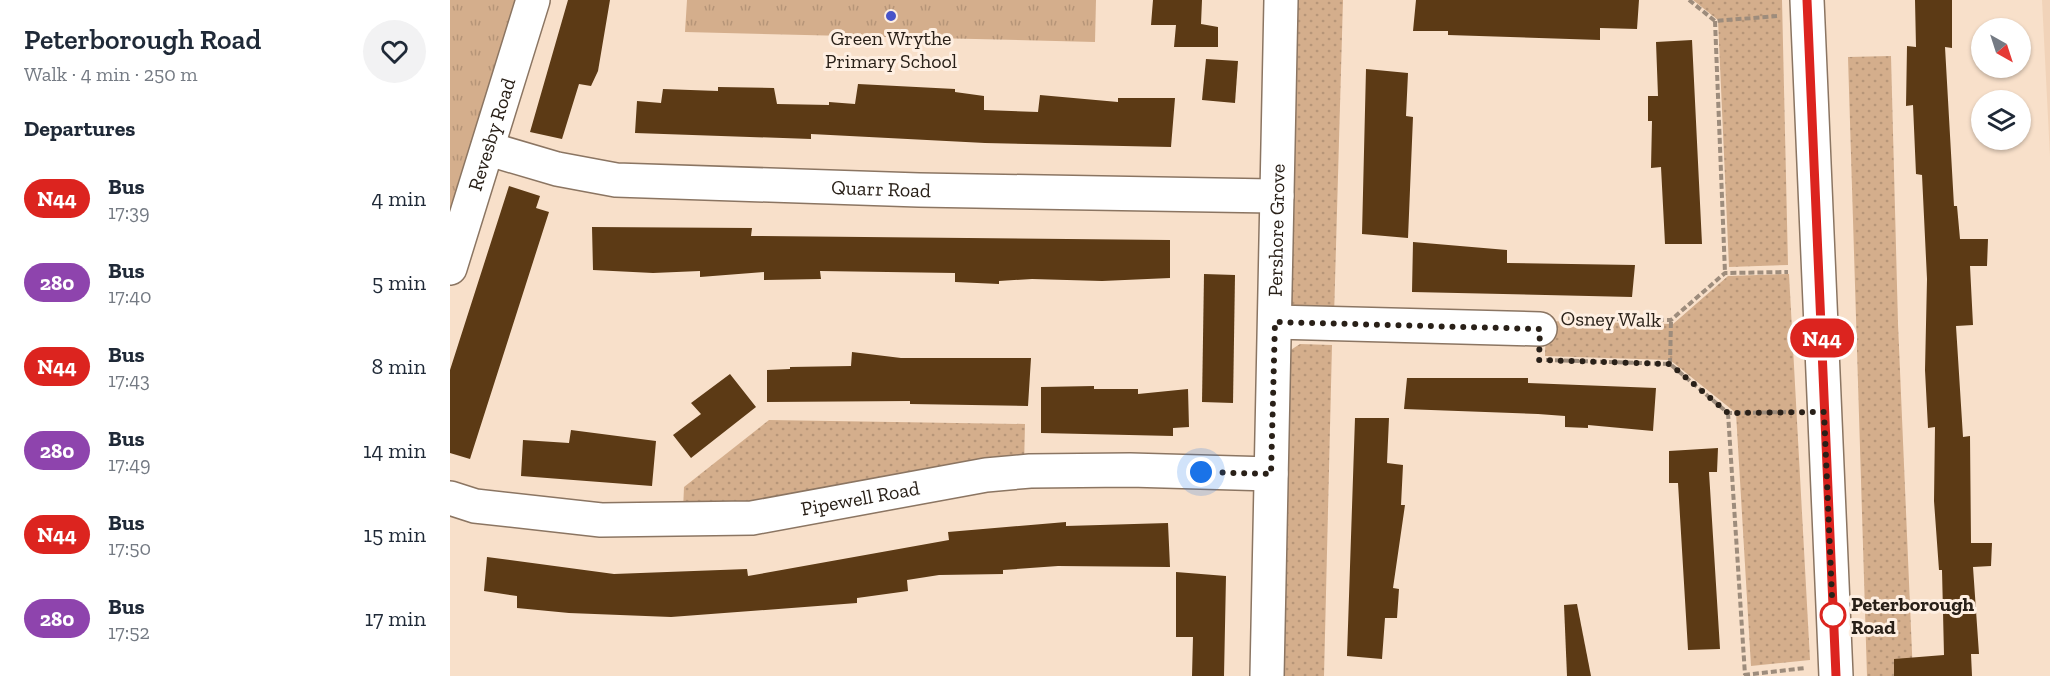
<!DOCTYPE html>
<meta charset="utf-8">
<style>
body{margin:0;font-family:"Zilla Slab",serif;background:#f2f2f3;color:#1f2937;height:100vh;display:flex;flex-direction:column;font-size:22px;white-space:nowrap}
*{box-sizing:border-box;margin:0}
p{font-size:20px;color:#747a83}
.icon{flex:none;width:33px;height:33px;fill:none;stroke:currentColor;stroke-width:2;stroke-linecap:round;stroke-linejoin:round}
.map{position:relative;flex:1;overflow:hidden}
.sheet{display:flex;flex-direction:column;background:#fff;width:450px}
.sheet>*{flex:none}
.badge{padding:0 12px;border-radius:20px;font-size:21px;line-height:39px}
.needle{width:39px;rotate:141deg}
.buttons{position:absolute;left:1521px;top:18px;display:grid;gap:12px}
.buttons a{display:grid;place-items:center;width:60px;height:60px;border-radius:50%;background:#fff;box-shadow:0 2px 4px #0004;font-size:30px}
.you{position:absolute;width:30px;height:30px;margin:-15px;border:4px solid #fff;border-radius:50%;background:#1a73e8;box-shadow:0 0 0 9px #1a73e833}
.map>.badge{position:absolute;translate:-50% -50%;box-shadow:0 0 0 3px #fff}
h2{padding:0 24px;font-size:22px;line-height:54px}
.round{display:grid;place-items:center;flex:none;width:63px;height:63px;border-radius:32px;background:#f2f2f3}
.overview{display:flex;align-items:center;justify-content:space-between;height:102px;padding:0 24px}
h1{font-size:28px;font-weight:600;line-height:45px}
ul{padding:0;list-style:none}
li{display:flex;align-items:center;gap:18px;height:84px;padding:0 24px}
li div{flex:1}
li b{display:block;font-size:22px}
li em{font-style:normal}
li .badge{min-width:66px;font-weight:700;text-align:center}
main{display:flex;flex:1;min-height:0}
.map>svg:first-child{display:block}
</style>
<main>
<section class="sheet">
<div class="overview"><div><h1>Peterborough Road</h1><p>Walk · 4 min · 250 m</p></div><a class="round"><svg class="icon" aria-label="heart" viewBox="0 0 24 24"><path d="M12 20l-8-8c-3-5 5-10 8-4 3-6 11-1 8 4z"/></svg></a></div>
<h2>Departures</h2>
<ul>
<li><span class="badge" style="background:#dc241f;color:#fff">N44</span><div><b>Bus</b><p>17:39</p></div><em>4 min</em></li>
<li><span class="badge" style="background:#8e44ad;color:#fff">280</span><div><b>Bus</b><p>17:40</p></div><em>5 min</em></li>
<li><span class="badge" style="background:#dc241f;color:#fff">N44</span><div><b>Bus</b><p>17:43</p></div><em>8 min</em></li>
<li><span class="badge" style="background:#8e44ad;color:#fff">280</span><div><b>Bus</b><p>17:49</p></div><em>14 min</em></li>
<li><span class="badge" style="background:#dc241f;color:#fff">N44</span><div><b>Bus</b><p>17:50</p></div><em>15 min</em></li>
<li><span class="badge" style="background:#8e44ad;color:#fff">280</span><div><b>Bus</b><p>17:52</p></div><em>17 min</em></li>
</ul>
</section>
<div class="map">
<svg width="1600" height="676" viewBox="0 0 1600 676">
<defs>
<pattern id="grass-dots" width="8" height="8" patternUnits="userSpaceOnUse" patternTransform="scale(1.5)"><rect width="8" height="8" fill="#d4ae8c"/><path d="M2 2h.1M6 6h.1" fill="none" stroke="#b69578" stroke-width="1.8" stroke-linecap="round"/></pattern>
<pattern id="park-tufts" width="24" height="20" patternUnits="userSpaceOnUse" patternTransform="scale(1.5)"><rect width="24" height="20" fill="#d4ae8c"/><path d="M3 7l-1-3M5 7V3M7 7l1-3M15 17l-1-3M17 17v-4M19 17l1-3" fill="none" stroke="#b69578"/></pattern>
</defs>
<rect width="100%" height="100%" fill="#f8e0ca"/>
<path fill="#f1d3b9" d="M1592 0H1600V157Z"/>
<g fill="url(#grass-dots)">
<path d="M842 0H893L884 317 833 315Z"/>
<path d="M1243 0H1332L1338 265 1279 267 1268 20Z"/>
<path d="M1441 56 1448 324 1463 676H1417L1398 57Z"/>
<path d="M1339 274 1360 660 1301 666 1286 413 1220 360 1095 356 1096 321 1223 324 1278 276Z"/>
<path d="M850 344 882 345 874 676H827L836 353Z"/>
<path d="M319 420 575 424 574 467 304 508 233 510 234 487Z"/>
</g>
<g fill="url(#park-tufts)">
<path d="M0 0H68L0 223Z"/>
<path d="M237 0H646L645 42 235 32Z"/>
</g>
<g fill="#5c3a15">
<path d="M118 0H160L148 71 141 86 129 84 112 139 80 132Z"/>
<path d="M703 0H752L751 24 768 27V47H724L726 25H701Z"/>
<path d="M966 0H1189L1187 29 1150 28V40L998 35V31H963Z"/>
<path d="M1465 0H1502V48L1495 47 1504 206H1507L1510 239H1538L1537 266H1520L1523 325 1506 326 1513 437 1520 436 1521 543H1542L1541 566 1523 567 1529 654H1521L1522 676H1444V659L1494 655 1492 570H1489L1484 501 1485 427 1478 428 1475 370 1477 279 1472 175 1466 174 1463 105 1456 106 1457 46 1466 47Z"/>
<path d="M1242 40 1252 244H1215L1211 167 1201 168 1202 121H1198V96H1208L1206 42Z"/>
<path d="M756 59 788 61 785 103 752 100Z"/>
<path d="M916 69 958 73 956 116 963 117 958 238 912 234Z"/>
<path d="M408 84 505 89V92L534 96V110L588 112 590 95 668 102V98H725L721 147 535 143 361 134V139L185 133 187 101 211 103 213 89 268 91V87L324 88 327 104 379 105V102L405 104Z"/>
<path d="M59 186 90 196 86 208 99 212 20 459 0 453V370Z"/>
<path d="M142 227 302 228 301 236 720 240V278L652 281 582 279 549 281V284L505 282V273L370 271 371 279 314 280V272L250 277V271L203 273 143 270Z"/>
<path d="M963 242 1057 250V263L1185 265 1182 297 962 292Z"/>
<path d="M754 274 785 275 783 403 752 402Z"/>
<path d="M402 352 451 358H581L578 406 460 404V401L317 402V370L340 369V367L401 366Z"/>
<path d="M280 374 306 407 241 458 223 435 251 414 241 403Z"/>
<path d="M957 378H1078V383L1206 388 1203 431 1138 425V428L1115 427V416L1088 414 954 409Z"/>
<path d="M644 386V389H688V394L738 389 739 427 723 428V436L591 433V387Z"/>
<path d="M905 418H939L937 463 953 465 951 505H955L943 588 949 589 947 618H935L932 659 897 656Z"/>
<path d="M121 430 206 441 202 486 71 476 73 440 119 443Z"/>
<path d="M1268 448 1267 472H1259L1270 649 1238 650 1228 483H1219V451Z"/>
<path d="M616 522V526L718 523 720 567 608 566 553 570V574L489 575 457 580 458 591 407 598V603L221 617 119 613 67 608V596L34 591 37 557 164 574 297 569 298 576 499 540 498 532Z"/>
<path d="M726 572 776 576 774 676H742L743 637H726Z"/>
<path d="M1127 604 1141 676H1117L1114 605Z"/>
</g>
<g fill="none" stroke-linecap="round" stroke-linejoin="round">
<defs>
<g id="minor">
<path id="s1" d="M39 149 107 169 166 180 469 190 827 196"/>
<path id="s2" d="M0 268 83 0"/>
<path d="M825 322 1090 329"/>
<path id="s3" d="M0 498 25 506 151 520 302 518 536 475 580 471 680 470 821 474"/>
<path id="s4" d="M817 676 831 0"/>
</g>
<path id="major" d="M1357 0 1386 676"/>
</defs>
<use href="#minor" stroke="#8b7562" stroke-width="36"/>
<use href="#major" stroke="#8b7562" stroke-width="36"/>
<g stroke="#9d8c7c" stroke-width="4" stroke-dasharray="6 3" stroke-linecap="butt">
<path d="M1239 0 1265 21 1327 16"/>
<path d="M1265 21 1275 273"/>
<path d="M1118 318 1221 320 1275 273 1338 272"/>
<path d="M1096 360 1220 364 1278 413 1346 412"/>
<path d="M1220 364 1221 320"/>
<path d="M1278 413 1295 675"/>
<path d="M1294 675 1355 668"/>
</g>
<use href="#minor" stroke="#fff" stroke-width="33"/>
<use href="#major" stroke="#fff" stroke-width="33"/>
</g>
<g fill="none" stroke-linecap="round" stroke-linejoin="round">
<defs>
<path id="line" d="M1357 0 1386 676"/>
</defs>
<use href="#line" stroke="#fff" stroke-width="14"/>
<use href="#line" stroke="#dc241f" stroke-width="9"/>
<path stroke="#292018" stroke-width="6" stroke-dasharray="0 10.8" d="M751 472 821 474 825 322 1090 329 1089 360 1220 364 1278 413 1374 412 1383 620V615"/>
</g>
<circle fill="#4854c9" stroke="#feefe2" stroke-width="2" cx="441" cy="16" r="6"/>
<circle fill="#fff" stroke="#dc241f" stroke-width="3" cx="1383" cy="615" r="12"/>
<g text-anchor="middle" stroke-width="6" stroke-linejoin="round" paint-order="stroke">
<g font-size="20" fill="#292018" stroke="#feefe2">
<text x="441" y="45">Green Wrythe<tspan x="441" dy="23">Primary School</tspan></text>
</g>
<g font-size="20" fill="#292018" stroke="#feefe2">
<text dy="7" stroke="none"><textPath href="#s2" startOffset="140">Revesby Road</textPath></text>
<text dy="7" stroke="none"><textPath href="#s1" startOffset="396">Quarr Road</textPath></text>
<text dy="7" stroke="none"><textPath href="#s4" startOffset="446">Pershore Grove</textPath></text>
<text transform="translate(1161 319) rotate(1)" y="7">Osney Walk</text>
<text dy="7" stroke="none"><textPath href="#s3" startOffset="414">Pipewell Road</textPath></text>
</g>
<g font-size="20" font-weight="bold" fill="#292018" stroke="#feefe2" text-anchor="start">
<text x="1401" y="611">Peterborough<tspan x="1401" dy="23">Road</tspan></text>
</g>
</g>
</svg>
<div class="buttons">
<a><svg class="needle" viewBox="-14 -14 28 28"><path d="M0-13l5 13h-10z" fill="#e53935"/><path d="M0 13l5-13h-10z" fill="#747a83"/></svg></a>
<a><svg class="icon" aria-label="layers" viewBox="0 0 24 24"><path d="M12 4l9 5-9 5-9-5zM3 14l9 5 9-5"/></svg></a>
</div>
<div class="you" style="left:751px;top:472px"></div>
<b class="badge" style="left:1372px;top:338px;background:#dc241f;color:#fff">N44</b>
</div>
</main>
